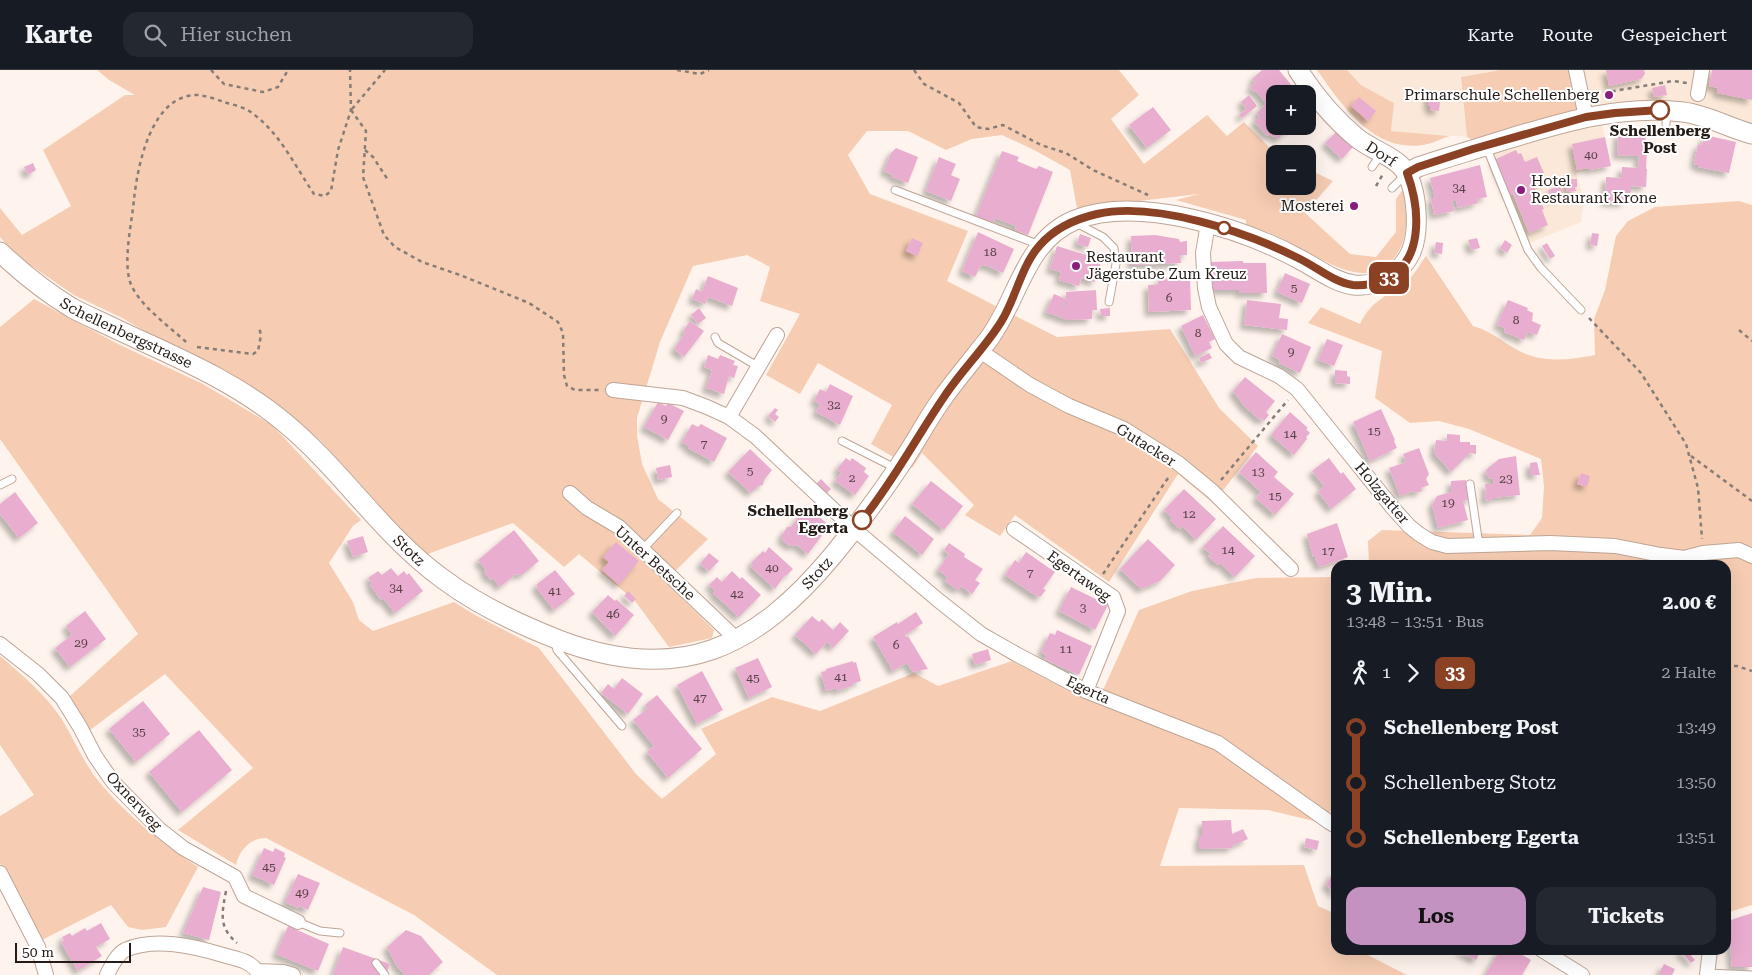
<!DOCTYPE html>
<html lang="de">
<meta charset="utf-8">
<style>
body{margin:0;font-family:"Roboto Serif",serif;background:#242831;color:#f1f3f6;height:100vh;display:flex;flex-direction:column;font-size:19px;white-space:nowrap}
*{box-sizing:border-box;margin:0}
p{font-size:16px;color:#9ea1a6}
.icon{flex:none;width:28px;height:28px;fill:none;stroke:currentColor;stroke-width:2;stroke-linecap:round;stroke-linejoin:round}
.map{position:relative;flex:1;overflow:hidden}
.drawer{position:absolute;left:1331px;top:490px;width:400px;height:395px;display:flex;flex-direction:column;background:#171b24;border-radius:15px;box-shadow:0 5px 20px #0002}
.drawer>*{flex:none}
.badge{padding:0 10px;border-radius:8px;font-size:18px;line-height:32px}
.controls{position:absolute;left:1266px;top:15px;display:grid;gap:10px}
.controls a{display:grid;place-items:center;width:50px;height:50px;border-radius:10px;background:#171b24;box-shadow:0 5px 20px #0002;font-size:25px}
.scale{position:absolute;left:15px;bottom:12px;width:116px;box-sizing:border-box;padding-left:5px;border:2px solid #241b16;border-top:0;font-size:14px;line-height:18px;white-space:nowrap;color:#241b16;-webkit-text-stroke:4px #fff;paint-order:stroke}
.map>.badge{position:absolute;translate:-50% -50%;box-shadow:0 0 0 2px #fff}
.legs{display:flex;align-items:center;gap:8px;height:55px;padding:0 15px;font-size:16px}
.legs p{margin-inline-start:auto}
.head{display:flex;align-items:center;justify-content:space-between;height:85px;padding:0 15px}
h1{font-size:28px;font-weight:700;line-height:38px}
.primary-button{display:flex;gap:10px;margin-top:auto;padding:10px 15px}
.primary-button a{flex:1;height:58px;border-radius:15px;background:#c492c0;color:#111;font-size:20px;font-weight:700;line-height:58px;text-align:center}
.primary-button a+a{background:#242831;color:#f1f3f6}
ul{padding:0 15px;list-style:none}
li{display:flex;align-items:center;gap:18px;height:55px;font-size:19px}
li i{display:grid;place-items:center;width:8px;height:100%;margin:0 6px;background:currentColor}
li i::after{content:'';width:12px;height:12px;margin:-6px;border:4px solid;border-radius:50%;background:#171b24}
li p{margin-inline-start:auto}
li:first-child i{background:linear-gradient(#0000 50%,currentColor 0)}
li:last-child i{background:linear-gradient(currentColor 50%,#0000 0)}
header{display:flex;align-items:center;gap:30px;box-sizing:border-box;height:70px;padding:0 25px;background:#171b24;border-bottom:1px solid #363941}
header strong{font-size:24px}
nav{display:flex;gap:28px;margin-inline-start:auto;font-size:18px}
.search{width:350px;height:45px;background:#242831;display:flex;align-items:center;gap:12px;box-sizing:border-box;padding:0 18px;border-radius:15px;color:#9ea1a6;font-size:19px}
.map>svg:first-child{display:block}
</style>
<header>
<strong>Karte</strong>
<div class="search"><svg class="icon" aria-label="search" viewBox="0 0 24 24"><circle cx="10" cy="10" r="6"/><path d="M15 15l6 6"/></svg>Hier suchen</div>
<nav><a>Karte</a><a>Route</a><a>Gespeichert</a></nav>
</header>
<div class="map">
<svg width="1752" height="905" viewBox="0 0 1752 905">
<defs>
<filter id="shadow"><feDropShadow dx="-4.5" dy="4.5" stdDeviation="2.5" flood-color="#0004"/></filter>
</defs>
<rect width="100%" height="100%" fill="#fff4ed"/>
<g fill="#fce8d8">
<path d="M1347 0H1500L1461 7 1467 67 1391 61 1394 33 1361 15Z"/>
<path d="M1570 0H1752V64L1709 49 1600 45 1611 96 1576 103 1584 130 1581 152 1522 176 1484 85Z"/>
</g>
<g fill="#f6cdb3">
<path d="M97 0H1119L1139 25 1111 49 1144 94 1207 45 1227 66 1244 52 1276 84 1275 116H1308V99L1333 111 1305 143 1350 184 1376 187 1396 162V129L1403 119C1407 143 1410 170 1393 189 1365 221 1325 190 1296 176 1280 167 1264 160 1246 155V150L1176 130 1199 124 1097 136 1078 144 1070 100 1034 80 1002 65 972 69 946 80 908 61H867L848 85 870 124 968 161 947 211 1057 267 1170 259 1219 338 1258 376 1213 433 1178 404 1109 512 1015 445 1000 466 965 445 974 435 922 383 912 398 871 374 892 335 818 293 800 324 766 305 800 244 760 231 770 197 747 185 693 196 660 272 637 348V365L642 394 658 429 708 469 665 511 714 560 712 568 669 577 635 531 579 484 564 497 513 453 425 485 378 438 321 371 269 328 197 291 122 248 74 225 17 186 0 167V138L22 165 71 136 43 80 125 25H135L109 10Z"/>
<path d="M1317 0H1347L1361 15 1394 33 1391 61 1450 66C1443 68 1436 72 1428 74 1376 86 1343 37 1317 0Z"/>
<path d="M1500 0H1570L1579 44 1485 76 1467 67 1461 7Z"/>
<path d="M1739 131 1752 135V835L1726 843V495H1369L1368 471 1382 460 1530 465 1542 448 1544 416 1541 389 1469 359 1439 351 1410 353 1375 328 1382 281 1308 253 1321 237 1360 254C1371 230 1387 227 1406 212 1414 206 1420 194 1426 186L1473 256C1495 262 1510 279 1529 285 1552 293 1572 289 1595 285L1594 249 1605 220 1616 166 1628 151 1655 137Z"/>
<path d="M34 229 118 274 203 314 272 355 361 450 353 456 329 493 353 532 359 550 373 561 454 532 477 546 539 578 636 704 662 729 716 684 701 659 772 627 820 641 914 603 938 616 1012 591 1080 627 1104 618 1139 540 1192 521 1256 508 1336 507V727L1326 754 1268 740 1179 738 1160 796 1304 795 1318 836 1336 844V880H1358L1407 905H497L414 845 266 768C250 768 239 781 236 795L178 760 253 698 165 604 90 660 69 627 138 564 0 369V257Z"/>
<path d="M0 586C20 603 46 625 61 648 72 666 81 686 93 704 120 740 160 772 198 797L166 857 142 860 128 857 111 835 42 870 0 793V746L34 725 0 675Z"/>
</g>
<g fill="#e9adcf" filter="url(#shadow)">
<path d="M1262 0H1279L1293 17 1290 19 1294 24H1275V56H1293L1278 69 1275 66 1273 67 1270 64 1267 66 1254 51 1260 47 1257 43 1266 33 1256 21 1254 22 1250 17 1255 12 1252 9Z"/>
<path d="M1606 0H1644L1645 4 1641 9 1609 16Z"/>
<path d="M1712 0H1752V30L1717 23 1718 18 1709 16Z"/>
<path d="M1665 15 1667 25 1654 27 1652 18Z"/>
<path d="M1429 21 1441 22 1439 41 1430 40V36H1428Z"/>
<path d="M1249 25 1257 36 1242 48 1239 45 1246 39 1241 32Z"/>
<path d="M1359 27 1376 41 1368 51 1351 36Z"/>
<path d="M1153 37 1171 60 1147 78 1129 55Z"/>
<path d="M1337 61 1353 77 1342 89 1325 73Z"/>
<path d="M1618 63 1646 64 1645 80H1647L1646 99H1647L1646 117 1631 116V122L1625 127 1624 133 1605 132 1606 107 1621 108 1622 97 1638 98 1639 86 1617 85Z"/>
<path d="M1705 65 1736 72 1729 103 1698 97V95L1694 94 1698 74 1702 75Z"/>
<path d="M1605 67 1611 96 1589 100V98L1577 100 1572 74Z"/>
<path d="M896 78 918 87 908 113 892 107 893 105 884 101 891 83Z"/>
<path d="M1516 80 1518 84 1521 83 1525 92 1537 87 1547 110 1534 116 1544 139 1542 140 1548 155 1529 163 1513 124 1509 125 1494 90Z"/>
<path d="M1002 81 1019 87 1017 91 1036 99 1039 96 1053 102 1028 165 1015 160 1016 156 995 148 993 153 976 146Z"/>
<path d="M939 87 956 94 951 105 960 109 951 131 926 121Z"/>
<path d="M33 93 36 100 28 105 24 97Z"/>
<path d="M1480 95 1487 127 1477 129 1478 133 1458 138 1456 131H1452L1454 141 1434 145 1431 128H1435L1430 108Z"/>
<path d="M1566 109H1577V117H1575L1576 121 1567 122Z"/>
<path d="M1560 116 1564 125 1551 129 1548 120Z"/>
<path d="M978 162 1014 179 1003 203 985 195 984 196 981 195 975 207 962 201Z"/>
<path d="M1592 163 1599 164 1597 176 1590 175Z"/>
<path d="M1080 164 1091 168 1088 177 1077 174Z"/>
<path d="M1155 165 1179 169 1180 172 1187 171V185H1180L1181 193 1132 195 1131 166Z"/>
<path d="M912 168 923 173 917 186 906 181Z"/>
<path d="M1477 168 1480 178 1471 180 1468 170Z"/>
<path d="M1505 170 1512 175 1507 183 1500 178Z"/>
<path d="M1436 172 1443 173 1442 184 1434 183Z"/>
<path d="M1547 173 1555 186 1550 189 1542 176Z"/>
<path d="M1057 176 1086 185 1088 179 1103 184 1095 212 1081 208 1079 216 1059 210 1061 202 1050 199Z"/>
<path d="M1243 191V193H1266L1267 223H1239V220H1211V192Z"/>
<path d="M1285 203 1310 214 1302 233 1277 222Z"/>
<path d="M708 206 738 218 732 236 708 227 705 234 692 229 696 219 702 222Z"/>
<path d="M1190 207 1191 240 1149 242 1148 215H1158V209Z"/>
<path d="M1096 220 1097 240H1092V249L1068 250 1046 242 1054 224 1066 229 1064 235 1066 237V222Z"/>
<path d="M1247 230 1281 234 1279 248 1288 249 1287 260 1244 255Z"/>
<path d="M1508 230 1528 238 1527 240 1533 243 1532 251 1541 255 1537 265 1528 262 1524 270 1504 262 1505 258 1497 255Z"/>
<path d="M699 238 706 248 698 254 691 245Z"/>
<path d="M1110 238V246H1101L1100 239Z"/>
<path d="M1203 245 1215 269 1209 272 1212 278 1195 286 1181 256Z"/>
<path d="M690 251 704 261 684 287 674 279 685 263 683 261Z"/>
<path d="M1282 264 1311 277 1300 303 1279 293 1280 290 1272 286Z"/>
<path d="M1327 269 1343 275 1334 296 1318 290Z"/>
<path d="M1209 283 1212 288 1201 293 1199 288Z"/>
<path d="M708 285 718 289 720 285 735 291 733 295 738 296 734 308 729 306 724 324 706 318 712 300 704 297Z"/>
<path d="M1335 300 1347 301V306L1350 307V314L1335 313Z"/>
<path d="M1245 307 1275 331 1266 342 1269 345 1264 351 1261 348 1260 350 1244 336 1233 321Z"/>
<path d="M830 314 853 326 840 355 816 342 820 334 814 331 820 319 826 322Z"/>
<path d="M658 332 666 336 668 333 684 341 668 370 644 357Z"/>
<path d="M775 338 778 340 775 344 779 347 775 352 768 346Z"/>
<path d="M1381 339 1395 370 1394 371 1397 378 1370 391 1353 352Z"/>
<path d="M1290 342 1308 358 1306 359 1310 363 1306 367 1307 369 1294 385 1271 365Z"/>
<path d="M692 354 698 357 701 354 727 368 714 392 688 378 689 376 682 372Z"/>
<path d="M1447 364 1460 365V372H1470V375H1476V384L1470 383 1451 402 1434 383 1436 370 1447 371Z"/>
<path d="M1419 378 1429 404 1426 409 1429 415 1421 418 1422 421 1415 423 1414 421 1400 426 1389 398 1406 392 1403 384Z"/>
<path d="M750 379 772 400 764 410 763 415 758 416 751 423 728 402Z"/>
<path d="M1256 382 1278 402 1274 407 1294 424 1275 445 1256 428 1261 422 1239 402Z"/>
<path d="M1516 386 1520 425 1493 428 1490 431 1486 430 1484 426 1486 423 1485 414H1494L1493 408 1490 409 1487 405 1486 400 1499 389Z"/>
<path d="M846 388 850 391 852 388 866 398 864 402 869 406 855 425 835 411 841 403 837 399Z"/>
<path d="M1329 388 1341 404 1343 402 1356 419 1331 439 1318 422 1324 416 1312 401Z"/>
<path d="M1537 392 1540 405H1530V393Z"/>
<path d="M670 395 672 407 658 410 656 398Z"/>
<path d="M1581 403 1590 406 1587 417 1577 414Z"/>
<path d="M821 409 831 419 827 423 816 414Z"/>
<path d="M1466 410 1467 421 1469 420 1472 429 1463 431 1468 450 1438 458 1432 435 1437 426 1451 422V411Z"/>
<path d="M931 411 963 436 944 460 912 434Z"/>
<path d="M1184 419 1216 449 1196 470 1182 456 1180 459 1170 450 1172 448 1164 440Z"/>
<path d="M15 422 38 453 19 468 0 444V434Z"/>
<path d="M806 437 828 454 822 463 823 464 808 484 797 475 790 476 782 470V465L787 457H791Z"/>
<path d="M905 446 934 469 922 485 893 462Z"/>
<path d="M1337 453 1348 487 1319 497 1315 487H1313L1307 464Z"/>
<path d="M1223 456 1255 486 1235 507 1220 493 1218 495 1208 486 1211 484 1203 477Z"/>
<path d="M514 460 539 491 522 505 516 504 500 517 493 508 491 510 484 502 486 500 478 490Z"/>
<path d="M363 466 368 482 353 487 347 471Z"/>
<path d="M1148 469 1175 495 1160 511 1141 519 1120 499Z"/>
<path d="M616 472 639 491 619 515 602 500 609 492 603 487Z"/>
<path d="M949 473 965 484 964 487 983 499 975 510 980 513 972 524 961 516 958 520 945 511 948 507 938 500 949 484 944 480Z"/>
<path d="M769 477 793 499 786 506 785 505 775 519 751 497 753 495 751 493 763 481 765 483Z"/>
<path d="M1026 482 1055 502 1043 519 1046 520 1041 526 1038 527 1005 505 1015 490 1019 493Z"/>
<path d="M709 483 719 491 709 501 700 494Z"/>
<path d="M391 498 398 506 404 501 407 505 409 503 423 521 395 543 383 528 381 530 370 515 372 513 368 508 378 501 382 505Z"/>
<path d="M555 500 575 524 554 540 536 517 538 516 536 515Z"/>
<path d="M732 501 740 509 742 507 761 525 739 547 713 523 715 521 709 515 717 507 722 512Z"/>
<path d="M1071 517 1108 535 1095 560 1059 541Z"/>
<path d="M628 521 636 529 632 533 624 526Z"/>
<path d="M608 525 615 531 616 529 634 545 615 566 592 542Z"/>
<path d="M85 541 106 569 70 597 55 578 72 565 66 556Z"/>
<path d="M916 542 923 553 905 565 906 567 908 566 928 599 913 602 907 593 893 601 873 567 897 552 898 554Z"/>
<path d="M812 546 819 552 822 549 833 560 840 552 849 561 833 578 827 572 816 584 795 565Z"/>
<path d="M1057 560 1092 576 1079 605 1044 589 1046 585 1041 582 1050 563 1055 565Z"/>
<path d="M988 579 991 590 975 595 972 584Z"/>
<path d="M758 588 772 617 749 628 735 598Z"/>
<path d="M853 591V593L856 592 861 611 852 614V616L836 621V618L826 621 821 602 826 601V599Z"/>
<path d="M702 601 723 640 697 654 677 615Z"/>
<path d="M622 608 643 624 628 644 601 623 608 614 614 619Z"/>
<path d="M657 625 702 679 668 708 647 682 654 676 633 650 648 638 645 635Z"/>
<path d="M143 631 170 664 136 692 109 659Z"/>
<path d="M199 660 232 700 182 742 149 702Z"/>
<path d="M1231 750 1232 764 1243 759 1248 769 1232 776V778L1199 779V766H1202V751Z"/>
<path d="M1306 768 1319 771 1317 780 1304 777Z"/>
<path d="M264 778 273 782 275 778 285 783 284 787 286 788 274 815 252 805Z"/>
<path d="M1333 802 1336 804V824L1331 821 1332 819 1326 816Z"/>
<path d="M298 804 320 813 308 840 299 836 298 838 285 832Z"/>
<path d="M203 817 221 822 209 870 183 863Z"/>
<path d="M1752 843V897H1732L1728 851Z"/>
<path d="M101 853 110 869 96 877 102 886 78 901 61 872 64 871 62 867 70 863 72 866 85 858 87 861Z"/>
<path d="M288 856 329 874 318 901 276 884Z"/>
<path d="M406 860 421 866 443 892 429 905H405L396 895 387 877Z"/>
<path d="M343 877 390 894 386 905H333Z"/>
<path d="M1458 880H1481L1476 890Z"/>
<path d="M1500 880H1514L1531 890 1522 905H1485Z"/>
<path d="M1679 880H1686L1695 890 1691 893Z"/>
<path d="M1664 894 1675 899 1672 905H1663L1659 903Z"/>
</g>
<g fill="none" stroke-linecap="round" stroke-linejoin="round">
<defs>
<g id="lane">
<path d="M1666 54 1667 41"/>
<path d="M1486 76 1528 180 1541 198 1581 240"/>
<path d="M1372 97 1381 84"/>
<path d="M1392 118 1406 104"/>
<path d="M895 120 1040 175"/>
<path d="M1078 154 1103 167 1114 178 1116 194 1109 232"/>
<path d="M715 267 718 273 759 297"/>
<path d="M842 371 897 399"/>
<path d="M1470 414 1479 475"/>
<path d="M0 415 12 409"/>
<path d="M643 479 677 443"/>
<path d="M555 571 557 580 622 656"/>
<path d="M298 852 320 861 340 863"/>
<path d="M376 893 385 905"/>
<path d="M1708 903 1752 905"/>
</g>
<g id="street">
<path d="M1576 0 1586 47"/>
<path d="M1698 24 1702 0"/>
<path d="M1208 153 1203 183 1205 218 1209 237 1226 274 1239 287 1279 306 1297 319 1392 437 1409 456 1419 464 1432 472 1447 476 1550 473 1615 476 1661 485 1684 488 1703 483 1739 480 1752 486"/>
<path d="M980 281 1030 315 1069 336 1124 359 1178 393 1212 421 1291 499"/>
<path d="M613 320 683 328 707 337 729 347 755 366 854 459 938 530 981 564 1016 584 1086 621 1218 673 1329 752 1336 756"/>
<path d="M729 347 777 265"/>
<path d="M570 423 587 438 619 457 730 563 734 571"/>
<path d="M1014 459 1113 527 1118 541 1086 621"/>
<path d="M0 574 38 604 62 628 80 657 95 686 113 712 159 759 183 778 235 807 244 826 298 852"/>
<path d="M0 803 38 877 46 905"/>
<path d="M1542 880 1582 905"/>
<path d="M107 905C111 897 116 885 125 880 155 867 193 876 223 885 236 889 249 890 257 901L283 902 293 905"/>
<path d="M1707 905 1710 880"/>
</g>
<g id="secondary">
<path d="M1407 103 1418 97C1445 88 1473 80 1501 71 1560 53 1621 34 1683 42 1707 45 1729 58 1752 64"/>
<path id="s1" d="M0 182C22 203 46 222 72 238 87 246 102 252 118 260 176 287 235 311 285 353 343 401 381 464 443 509 479 536 518 554 559 570 680 616 756 578 834 484 860 452 884 420 906 386 919 366 930 345 944 326 958 307 973 289 988 270 1018 231 1024 171 1075 150 1138 125 1242 158 1299 189 1317 198 1333 212 1354 215 1378 217 1401 204 1411 182 1420 160 1418 112 1400 95 1388 84 1371 79 1357 68 1334 49 1314 25 1298 0"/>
</g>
</defs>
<use href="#lane" stroke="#bea596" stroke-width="9"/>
<use href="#street" stroke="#bea596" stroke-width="16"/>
<use href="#secondary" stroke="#bea596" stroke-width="21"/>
<g stroke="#877d78" stroke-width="2.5" stroke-dasharray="4 4" stroke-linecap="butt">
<path d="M211 0 224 14 263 22 278 17 288 0"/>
<path d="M677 0 700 4 709 0"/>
<path d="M914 0 924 14 959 33 976 57 988 59 1003 55 1041 75 1066 83 1093 100 1148 125"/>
<path d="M1596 24 1673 11 1687 13"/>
<path d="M352 39 385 0"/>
<path d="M351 40 366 61 363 107 384 165 395 177 422 192 460 205 529 233 558 252 563 263 564 305 567 316 575 320H599"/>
<path d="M365 80 373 87 388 110"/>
<path d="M1376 116 1383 104"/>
<path d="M1589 248 1641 303 1686 374 1698 418 1702 469"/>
<path d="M1739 260 1752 271"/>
<path d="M186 272C168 255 134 232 129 208 124 185 132 152 134 129 138 93 152 24 198 25 207 26 216 29 224 32 233 35 245 37 252 43 280 63 295 96 314 124L325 126 331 121 338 80 351 40 350 0"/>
<path d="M197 277 253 284 258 281 261 265 259 257"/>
<path d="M1691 386 1752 431"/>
<path d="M1221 410 1288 330"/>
<path d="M1103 504 1170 405"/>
<path d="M1726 596H1737L1752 601"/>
<path d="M226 821C222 843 218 857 237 873"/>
</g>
<use href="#lane" stroke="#fff" stroke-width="7"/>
<use href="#street" stroke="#fff" stroke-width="14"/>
<use href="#secondary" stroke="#fff" stroke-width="19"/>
</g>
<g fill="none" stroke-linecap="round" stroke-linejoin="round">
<defs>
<path id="line-1" d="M862 450C893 412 916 368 944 327 961 301 984 279 1001 252 1016 228 1021 196 1040 175 1055 158 1075 149 1097 144 1155 131 1246 162 1298 188 1317 197 1333 212 1353 215 1363 216 1373 214 1382 211 1425 194 1420 138 1407 103L1418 97 1473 79 1586 47 1615 43 1660 40"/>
</defs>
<use href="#line-1" stroke="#fff" stroke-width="11"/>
<use href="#line-1" stroke="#8b4123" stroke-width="8"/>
</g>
<g fill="#8c1b7e" stroke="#fff" stroke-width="2">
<circle cx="1609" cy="25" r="5"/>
<circle cx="1521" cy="120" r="5"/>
<circle cx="1354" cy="136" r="5"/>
<circle cx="1076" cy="196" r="5"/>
</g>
<g fill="#fff" stroke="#8b4123" stroke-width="2.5">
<circle cx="1660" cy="40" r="9"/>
<circle cx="1224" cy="158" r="6"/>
<circle cx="862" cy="450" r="9"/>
</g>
<g text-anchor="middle" stroke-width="4" stroke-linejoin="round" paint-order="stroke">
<g font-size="12" fill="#554044">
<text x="1591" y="89">40</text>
<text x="1459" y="122">34</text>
<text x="990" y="186">18</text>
<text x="1294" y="222">5</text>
<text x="1169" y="232">6</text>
<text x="1516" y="254">8</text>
<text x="1198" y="267">8</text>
<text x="1291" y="286">9</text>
<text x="834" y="339">32</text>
<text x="664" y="353">9</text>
<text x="1374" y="365">15</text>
<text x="1290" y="368">14</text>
<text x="704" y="378">7</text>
<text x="750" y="405">5</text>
<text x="1258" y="406">13</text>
<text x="852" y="412">2</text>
<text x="1506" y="413">23</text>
<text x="1275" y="430">15</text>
<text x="1448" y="437">19</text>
<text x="1189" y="448">12</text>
<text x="1228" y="484">14</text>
<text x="1328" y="485">17</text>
<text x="772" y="502">40</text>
<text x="1030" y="507">7</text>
<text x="396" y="522">34</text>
<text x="555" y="525">41</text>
<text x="737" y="528">42</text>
<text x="1083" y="542">3</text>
<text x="613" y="548">46</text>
<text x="81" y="577">29</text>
<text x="896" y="579">6</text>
<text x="1066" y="583">11</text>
<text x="841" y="611">41</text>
<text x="753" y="612">45</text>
<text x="700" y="632">47</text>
<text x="139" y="666">35</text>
<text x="269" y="801">45</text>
<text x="302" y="827">49</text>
</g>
<g font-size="15" fill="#241b16" stroke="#fff" text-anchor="end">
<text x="1599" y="30">Primarschule Schellenberg</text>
<text x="1531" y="116" text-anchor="start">Hotel<tspan x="1531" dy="17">Restaurant Krone</tspan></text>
<text x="1344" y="141">Mosterei</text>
<text x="1086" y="192" text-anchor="start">Restaurant<tspan x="1086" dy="17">Jägerstube Zum Kreuz</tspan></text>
</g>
<g font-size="15" font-weight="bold" fill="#241b16" stroke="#fff">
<text x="1660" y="66">Schellenberg<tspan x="1660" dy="17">Post</tspan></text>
<text x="848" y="446" text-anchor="end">Schellenberg<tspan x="848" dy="17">Egerta</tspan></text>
</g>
<g font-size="15" fill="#241b16" stroke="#fff">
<text transform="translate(1381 84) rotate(33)" y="5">Dorf</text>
<text dy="5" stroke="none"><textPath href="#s1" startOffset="151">Schellenbergstrasse</textPath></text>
<text transform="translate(1146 375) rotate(32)" y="5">Gutacker</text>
<text transform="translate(1382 423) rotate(50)" y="5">Holzgatter</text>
<text dy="5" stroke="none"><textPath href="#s1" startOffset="512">Stotz</textPath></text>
<text transform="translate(655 493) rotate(42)" y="5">Unter Betsche</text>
<text dy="5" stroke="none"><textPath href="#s1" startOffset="976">Stotz</textPath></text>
<text transform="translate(1079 506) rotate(36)" y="5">Egertaweg</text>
<text transform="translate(1088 620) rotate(25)" y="5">Egerta</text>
<text transform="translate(134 731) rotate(47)" y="5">Oxnerweg</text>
</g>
</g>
</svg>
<div class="controls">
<a>+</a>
<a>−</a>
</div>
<div class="scale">50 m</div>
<b class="badge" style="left:1389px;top:208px;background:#8b4123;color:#fff">33</b>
<section class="drawer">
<div class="head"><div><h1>3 Min.</h1><p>13:48 – 13:51 · Bus</p></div><b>2.00 €</b></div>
<div class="legs"><svg class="icon" aria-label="walk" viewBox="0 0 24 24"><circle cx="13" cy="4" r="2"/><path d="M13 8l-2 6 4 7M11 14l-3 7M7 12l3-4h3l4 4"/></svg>1<svg class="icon" aria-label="forward" viewBox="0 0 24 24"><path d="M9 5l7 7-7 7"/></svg><b class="badge" style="background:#8b4123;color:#fff">33</b><p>2 Halte</p></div>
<ul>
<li><i style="color:#8b4123"></i><b>Schellenberg Post</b><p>13:49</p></li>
<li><i style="color:#8b4123"></i><span>Schellenberg Stotz</span><p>13:50</p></li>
<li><i style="color:#8b4123"></i><b>Schellenberg Egerta</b><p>13:51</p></li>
</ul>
<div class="primary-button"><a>Los</a><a>Tickets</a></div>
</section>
</div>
